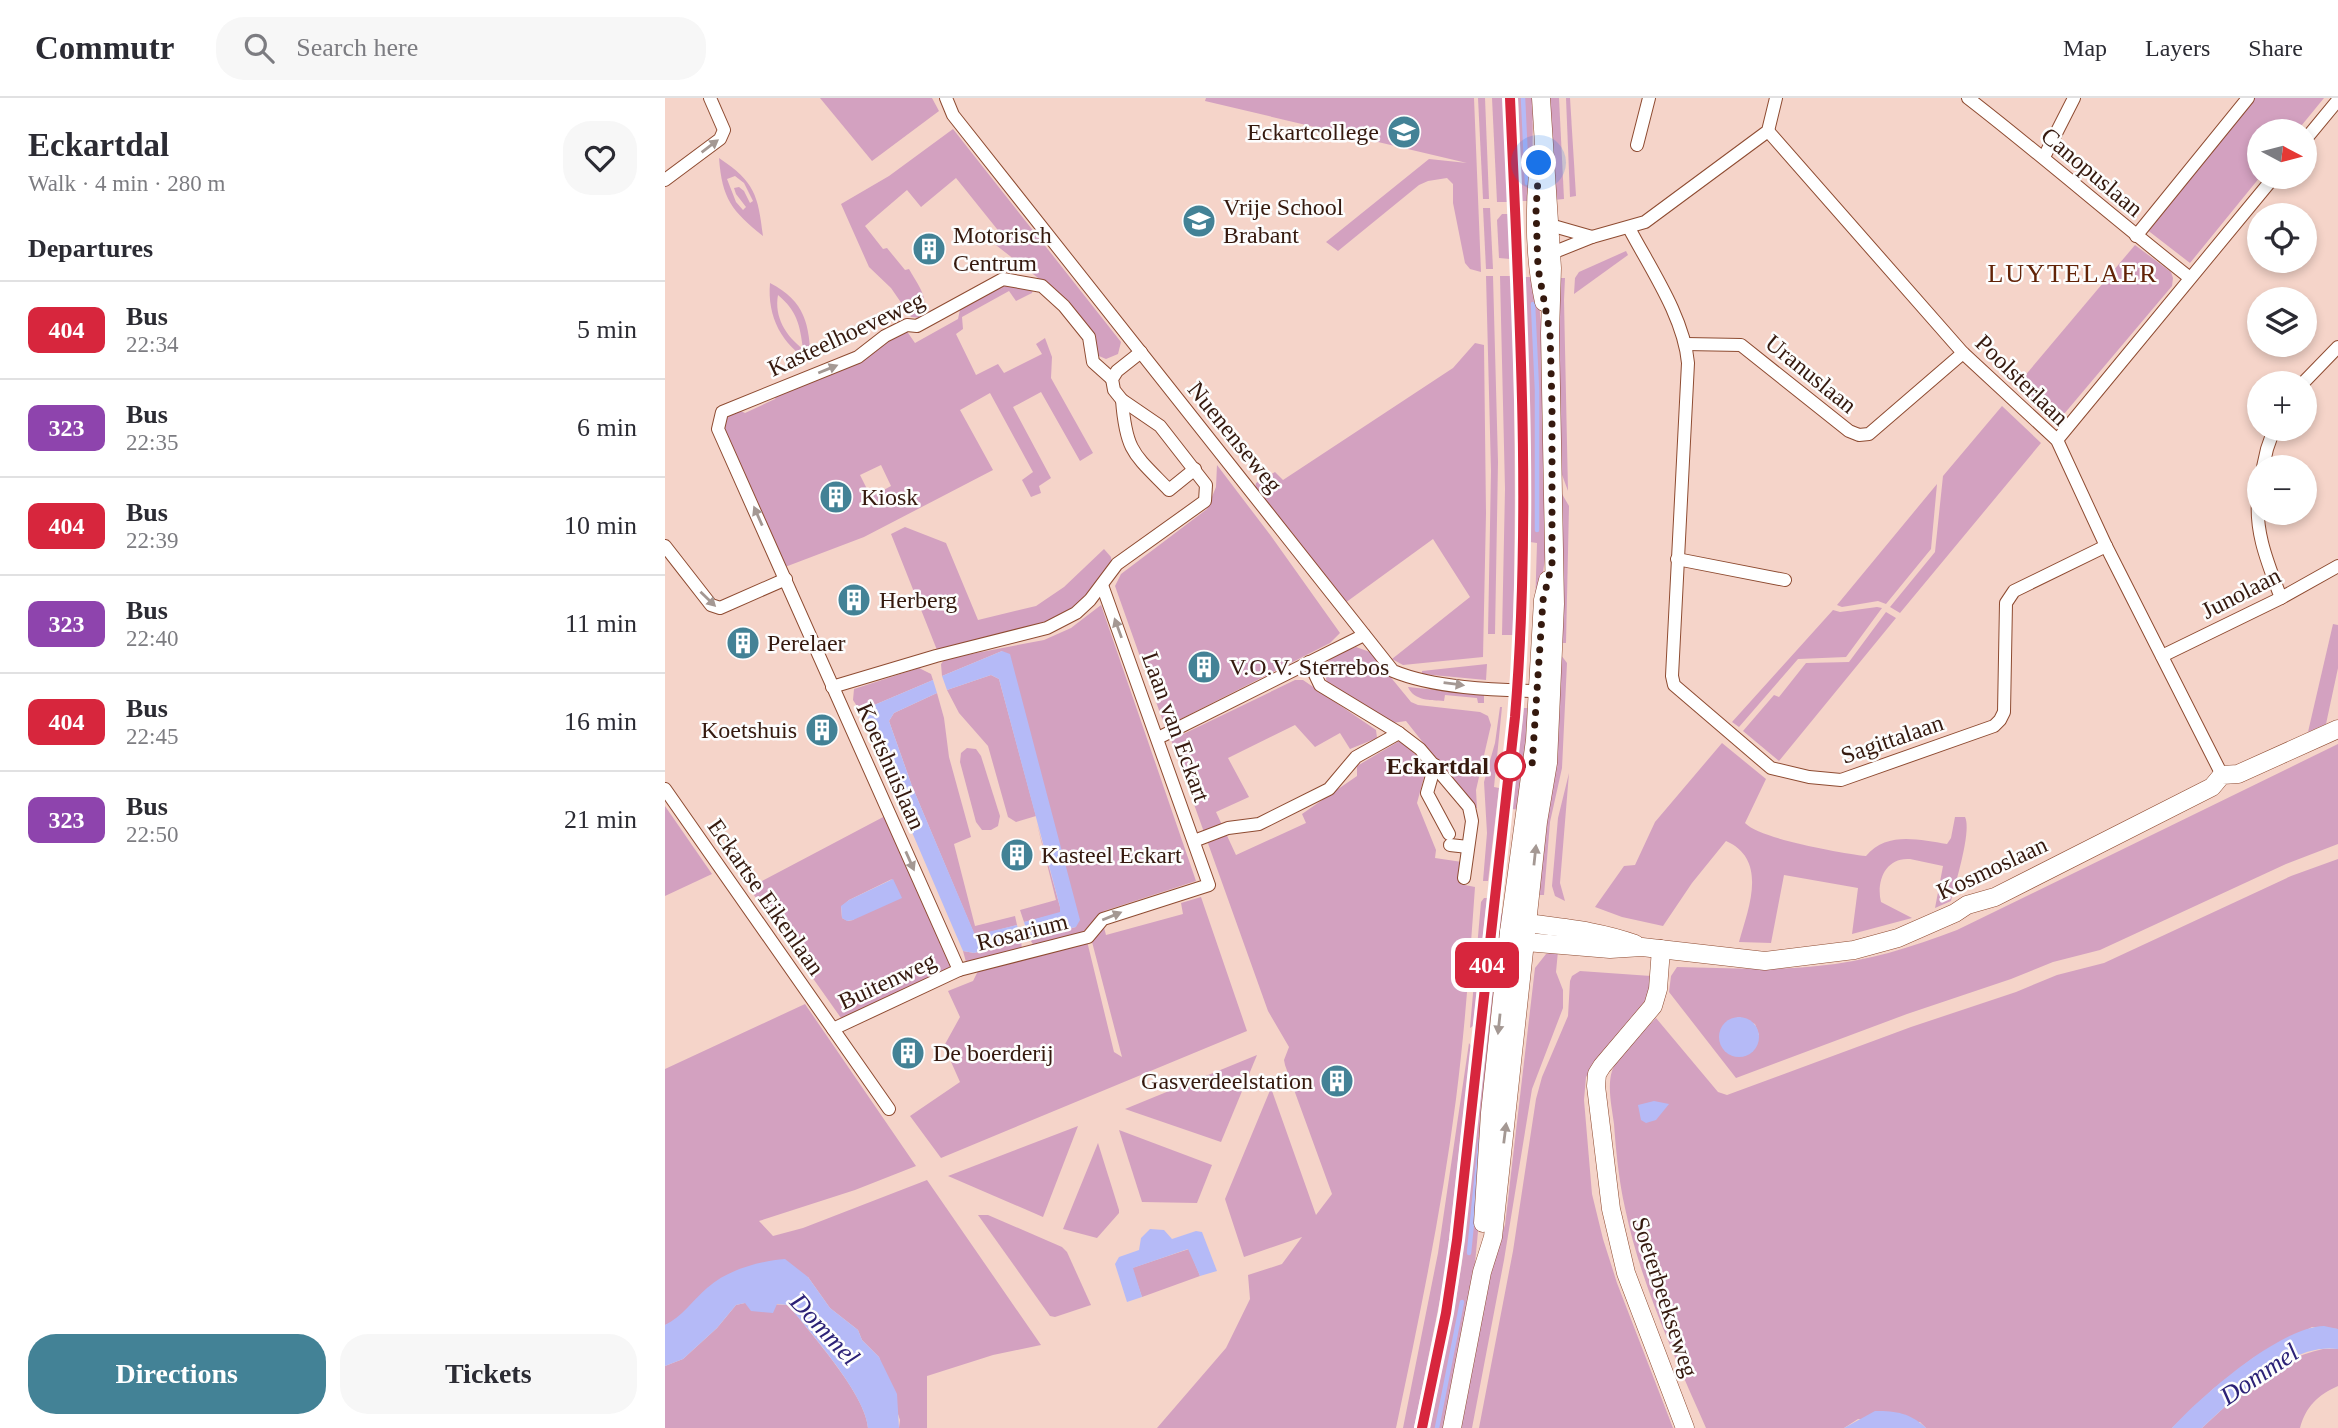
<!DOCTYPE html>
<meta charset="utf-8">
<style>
body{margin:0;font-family:Georgia,serif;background:#f7f7f7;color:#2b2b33;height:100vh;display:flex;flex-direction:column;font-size:26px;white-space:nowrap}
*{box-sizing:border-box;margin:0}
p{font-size:23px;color:#7c7c81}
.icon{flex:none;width:38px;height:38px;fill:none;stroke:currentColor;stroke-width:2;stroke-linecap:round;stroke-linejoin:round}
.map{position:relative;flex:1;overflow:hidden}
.details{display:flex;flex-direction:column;background:#fff;width:665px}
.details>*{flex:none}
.badge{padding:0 14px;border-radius:10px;font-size:24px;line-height:46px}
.needle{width:46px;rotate:97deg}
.tools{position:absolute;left:1582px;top:21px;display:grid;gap:14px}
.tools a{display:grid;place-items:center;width:70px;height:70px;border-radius:50%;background:#fff;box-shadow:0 4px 10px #0003;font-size:35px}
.you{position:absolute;width:35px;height:35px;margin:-18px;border:5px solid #fff;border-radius:50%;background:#1a73e8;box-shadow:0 0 0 10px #1a73e833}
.map>.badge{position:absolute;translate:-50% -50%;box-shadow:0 0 0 4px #fff}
h2{padding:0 28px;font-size:26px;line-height:63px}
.round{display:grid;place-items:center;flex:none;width:74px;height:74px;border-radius:28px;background:#f7f7f7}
.headline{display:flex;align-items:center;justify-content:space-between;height:119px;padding:0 28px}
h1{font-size:33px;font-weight:700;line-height:52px}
.primary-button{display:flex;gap:14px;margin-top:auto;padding:14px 28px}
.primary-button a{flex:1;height:80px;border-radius:28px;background:#438296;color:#fff;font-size:28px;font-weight:700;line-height:80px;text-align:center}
.primary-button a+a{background:#f7f7f7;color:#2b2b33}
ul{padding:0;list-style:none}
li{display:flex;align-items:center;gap:21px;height:98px;padding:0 28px;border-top:2px solid #e1e1e2}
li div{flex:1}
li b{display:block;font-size:26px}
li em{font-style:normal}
li .badge{min-width:77px;font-weight:700;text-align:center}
header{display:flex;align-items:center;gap:42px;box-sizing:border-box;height:98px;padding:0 35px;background:#fff;border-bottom:2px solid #e1e1e2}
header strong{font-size:33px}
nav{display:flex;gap:38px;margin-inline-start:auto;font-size:24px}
.search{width:490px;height:63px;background:#f7f7f7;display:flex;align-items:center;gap:18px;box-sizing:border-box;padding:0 24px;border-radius:28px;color:#7c7c81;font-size:26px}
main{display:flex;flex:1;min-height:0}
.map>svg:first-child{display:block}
</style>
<header>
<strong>Commutr</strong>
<div class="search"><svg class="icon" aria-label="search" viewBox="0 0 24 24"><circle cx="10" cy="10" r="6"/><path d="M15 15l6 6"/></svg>Search here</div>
<nav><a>Map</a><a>Layers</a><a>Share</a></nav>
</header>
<main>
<section class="details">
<div class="headline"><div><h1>Eckartdal</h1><p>Walk · 4 min · 280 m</p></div><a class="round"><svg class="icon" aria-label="heart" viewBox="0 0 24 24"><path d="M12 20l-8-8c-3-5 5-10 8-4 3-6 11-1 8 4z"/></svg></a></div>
<h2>Departures</h2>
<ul>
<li><span class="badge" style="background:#d7263d;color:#fff">404</span><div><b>Bus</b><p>22:34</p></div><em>5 min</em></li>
<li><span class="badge" style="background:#8e44ad;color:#fff">323</span><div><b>Bus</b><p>22:35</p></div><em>6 min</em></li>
<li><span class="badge" style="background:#d7263d;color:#fff">404</span><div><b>Bus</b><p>22:39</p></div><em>10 min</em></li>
<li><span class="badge" style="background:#8e44ad;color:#fff">323</span><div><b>Bus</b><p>22:40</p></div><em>11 min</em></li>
<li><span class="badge" style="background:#d7263d;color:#fff">404</span><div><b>Bus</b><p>22:45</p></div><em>16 min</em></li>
<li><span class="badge" style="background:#8e44ad;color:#fff">323</span><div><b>Bus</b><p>22:50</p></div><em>21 min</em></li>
</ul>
<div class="primary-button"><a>Directions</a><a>Tickets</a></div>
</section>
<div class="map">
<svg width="1673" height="1330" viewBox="0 0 1673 1330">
<rect width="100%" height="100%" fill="#f5d4c9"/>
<g fill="#d3a1c0" fill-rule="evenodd">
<path d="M155 0H267L274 13 207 63Z"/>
<path d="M541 0H809L816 174 805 171 800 165 788 105V86L782 80 763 83 754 87 673 153 661 144 764 61 802 65 540 3Z"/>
<path d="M813 0H820L824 101H818Z"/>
<path d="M827 0H838L843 104H832Z"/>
<path d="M853 0H868L867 103H857Z"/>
<path d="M883 0H894L899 101 888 102Z"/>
<path d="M901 0H905L911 98 905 99Z"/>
<path d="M1582 0H1659L1632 33H1594L1595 79 1525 165 1481 131Z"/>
<path d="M288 31 456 244 453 256 441 261 434 258 400 201 327 144 336 136 291 80 256 109 242 92 200 128 218 151 222 150 240 172 244 171C254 189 266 201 255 220L246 219 226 190 204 169 176 106 224 78Z"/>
<path d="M54 60C90 84 93 97 98 138 67 113 57 101 54 60ZM70 78 79 85 88 103 85 105 79 93 74 89 69 90 71 96 81 109 78 112 71 104 62 81Z"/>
<path d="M818 110H825L828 171H821Z"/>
<path d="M837 116H843L845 161 834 160 832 122Z"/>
<path d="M1470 147 1506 174 1508 180 1507 188 1399 316 1387 318 1353 286Z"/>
<path d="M961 153 963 157 909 196 910 180 914 174Z"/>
<path d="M821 178H828L833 364 830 536H823L826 373Z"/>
<path d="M835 178H846C850 298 851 417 848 537H837L840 391Z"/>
<path d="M860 179H871L877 233 881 403 880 460 869 543 872 445 865 444 866 374Z"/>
<path d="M891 180H900L899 202 903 393 896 374Z"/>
<path d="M105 185C141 204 144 226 146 264 117 247 102 219 105 185ZM113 197C132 213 135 227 138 251 121 238 109 219 113 197Z"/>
<path d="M339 187 368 192 367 195 351 203 344 193 297 219 298 231 291 236 311 277 333 266 339 275 377 256 371 246 380 240 387 259 386 280 428 355 415 363 376 294 348 309 386 380 374 388 376 395 366 399 357 382 368 374 325 295 295 312 328 372 199 439 120 469 92 402 57 331 60 321 74 312 80 315 110 301 112 296 241 232 250 245 293 221 296 207ZM216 367 226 388 206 399 195 377Z"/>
<path d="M810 245 819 247 821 415 818 559 738 567 727 561 805 499 768 441 680 505 590 390 591 385 610 374 618 382 788 270Z"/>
<path d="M1337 308 1376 345 1235 515 1225 509 1270 454 1278 378Z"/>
<path d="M552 367 606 438 675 535 665 545 500 629 450 488 456 476 542 411 551 389Z"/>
<path d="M1272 386 1266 451 1221 506 1213 503 1177 509 1172 507Z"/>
<path d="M897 396 904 408 901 545H893Z"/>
<path d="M240 429 281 445 313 522 371 508 399 489 439 451 446 459 447 466C435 481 423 500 407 511 373 533 312 542 272 552L226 436Z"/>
<path d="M436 507 531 783 439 813 418 834 369 848 364 840 411 829 337 553 277 578 276 566 280 561 379 542 406 530Z"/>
<path d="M1212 509 1217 510 1181 559 1133 561 1074 629 1067 624 1168 512 1175 514Z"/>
<path d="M1221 514 1231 520 1114 663 1078 633 1109 597 1114 599 1141 565 1184 564Z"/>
<path d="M1668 526 1673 527V570L1661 626 1643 634Z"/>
<path d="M691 549 705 554 746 604 753 607 815 614 823 618 826 627 811 692 812 710H810L741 623 721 626 662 585C659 575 661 565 667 558Z"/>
<path d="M896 557 902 565 897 670 885 724 879 797H871Z"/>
<path d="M822 566 821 582 757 576V573Z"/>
<path d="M254 570 266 576 268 582 195 613 188 602 189 591Z"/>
<path d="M326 577 334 581 371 718 351 724 343 719 323 648 294 615 282 592Z"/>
<path d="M630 582H638L711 632 712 640 685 651 675 635 650 649 630 627 563 660 584 699 551 714 571 757 641 725 637 716 692 678V668L736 642 762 668 752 705 771 752 770 760 797 764 795 786 810 789C805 860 800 930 791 1001 777 1111 754 1221 731 1330H492L561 1250 585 1201 583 1177 617 1166 637 1139 579 1159 560 1101 606 990 651 1117 667 1096 620 967 619 962 624 949 603 913 506 642Z"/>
<path d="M743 589 819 597V605H813L812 600 780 597 779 603C766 602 749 603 743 589Z"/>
<path d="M272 595 279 620 284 659 306 739 289 746 310 828 350 818 352 827 310 838 247 688 224 623 229 615Z"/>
<path d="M835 609H837L829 689 834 690 823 783H818L822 735 819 684 830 645Z"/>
<path d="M859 610H863L865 614 854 712 847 711Z"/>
<path d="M1057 645 1101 681 1080 725C1095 741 1176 755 1201 758 1222 733 1254 742 1282 746L1286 740 1290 719H1300C1307 733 1290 786 1286 803L1270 810 1278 768C1267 766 1256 763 1245 761 1220 759 1211 784 1216 804L1247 820 1187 836 1193 790 1119 777 1106 845 1074 844C1083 811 1104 762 1061 743L1027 785 998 828 957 819 930 809 959 768 970 767 990 724Z"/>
<path d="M1673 646V746L1621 766 1435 852 1388 864 1346 881 1242 916 1071 980 1004 894 1006 878 1012 869C1058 870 1105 873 1152 868 1201 864 1247 849 1292 832ZM1074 919 1090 926 1094 937 1061 954 1055 944 1063 923Z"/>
<path d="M302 650 311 651 316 658 335 718 333 728 326 732H317L311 724 295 664 296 655Z"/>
<path d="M904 675 895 785 900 803 890 798 887 788 893 720Z"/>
<path d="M0 708 47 776 0 798Z"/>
<path d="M222 717 286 866 284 872 176 920 84 790ZM227 781 188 822 183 823 177 820 176 809 184 802Z"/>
<path d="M372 726 395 809V815L359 824 355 812 391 802Z"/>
<path d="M1673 761V1231L1647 1229 1588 1260 1548 1291 1507 1330H1261L1255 1324 1193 1321 1179 1330H1041C1010 1259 976 1187 960 1110 954 1083 951 1054 949 1026 947 1010 942 989 947 973 953 956 978 934 991 920L1053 994 1062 997 1246 929 1351 894 1392 877 1439 865 1626 778Z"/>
<path d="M536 799 582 933 276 1060 245 1018 295 984 279 948 295 919 283 893 308 883 313 873 422 843 449 954 457 959 426 840 438 826 441 837 518 816 516 805Z"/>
<path d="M819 800H822L808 928 805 930 816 804Z"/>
<path d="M835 815 843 816 809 1176 779 1330H765L789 1213 797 1164Z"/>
<path d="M356 842 357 852 301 864 298 853 309 855Z"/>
<path d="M893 853 891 874 898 892V910L867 991 839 1162 807 1330H795L827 1165 840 1127 870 870 881 856Z"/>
<path d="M915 873 986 878 983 899 921 979 919 1002 927 1096 938 1141 952 1185 1008 1330H814L848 1153 871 1001 877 979 903 918 905 883 907 878Z"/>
<path d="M140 906 251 1068 190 1092 94 1123 108 1138 138 1130 262 1082 376 1247 328 1257 262 1278V1330H234L235 1322 214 1259 197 1242 193 1232 165 1210 143 1179 0 1227V971Z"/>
<path d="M804 945 806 948 780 1177 749 1330H738L773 1155Z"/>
<path d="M592 957 556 1044 460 1011Z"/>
<path d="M413 1028 378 1119 283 1078Z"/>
<path d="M454 1032 547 1067 532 1105 477 1104Z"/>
<path d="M433 1045 454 1112V1115L432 1140 398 1131Z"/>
<path d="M313 1117H323L397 1149 402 1154 426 1207 390 1219 385 1218Z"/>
<path d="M524 1151 535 1178 477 1199 467 1170Z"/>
<path d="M80 1205 124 1207C145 1236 201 1296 203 1330H0V1268L18 1261 52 1230 71 1207Z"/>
<path d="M1658 1251H1673V1288C1653 1297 1641 1308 1635 1330H1537C1574 1296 1608 1262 1658 1251Z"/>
</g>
<g fill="#b5baf7">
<path d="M337 553 345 556 415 822 411 829 364 840 359 824 395 814V809L334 581 326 577 282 592 277 578Z"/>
<path d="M268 582 272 595 229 615 224 623 247 688 310 837 352 827 356 842 309 855 298 853 195 613Z"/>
<path d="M228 781 237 800 188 822 182 823 177 820 176 808 184 802Z"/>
<circle cx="1074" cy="939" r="20"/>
<path d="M989 1003 1004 1006 991 1022 981 1025 976 1022 973 1007Z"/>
<path d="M485 1131 499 1132 507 1141 531 1133 537 1134 552 1173 535 1178 523 1151 468 1170 477 1199 462 1204 450 1166 454 1159 474 1152 476 1140Z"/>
<path d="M120 1161 143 1179 165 1210 193 1232 197 1242 214 1259 232 1296 234 1330H203C201 1297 145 1234 123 1207L112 1206 108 1215 86 1213 80 1205 71 1207 52 1230 18 1261 0 1268V1227C17 1219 28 1202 42 1190 62 1172 94 1163 120 1161Z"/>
<path d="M1659 1228 1673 1231V1251C1624 1244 1571 1299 1537 1330H1507C1536 1298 1615 1229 1659 1228Z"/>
<path d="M1210 1313C1232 1313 1245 1315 1261 1330H1179Z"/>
</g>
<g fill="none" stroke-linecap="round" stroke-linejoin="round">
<g stroke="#b5baf7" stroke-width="4.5">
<path d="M858 0 862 85"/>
<path d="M868 206 872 292V432"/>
<path d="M804 1155 815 1043"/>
<path d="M772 1330 797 1204"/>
</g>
<defs>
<g id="street">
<path d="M281 0 288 17 728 573C769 590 828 592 873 593L879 589"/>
<path d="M1303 0C1378 58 1450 121 1525 180"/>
<path d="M1103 33 1298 255 1392 342 1441 448 1557 677"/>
<path d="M1640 42 1673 2"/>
<path d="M972 47 984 0"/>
<path d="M1379 59 1409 0"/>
<path d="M0 82 55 41 59 32 45 0"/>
<path d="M885 127 927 139"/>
<path d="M964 130C985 170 1019 219 1023 265L1007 578 1009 587 1106 670 1144 679 1176 682 1329 628 1335 622 1339 614 1341 505 1349 493 1441 448"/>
<path d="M1471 138 1583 0"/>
<path d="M887 155 927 139 980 124 1103 33 1111 0"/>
<path d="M1021 246 1076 247 1184 333 1194 337 1204 336 1298 255"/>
<path d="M1638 285 1673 249"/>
<path d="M457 302C461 354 469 356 504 392L530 371"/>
<path d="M1392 342 1609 79"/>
<path d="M1598 369 1602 351 1609 331"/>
<path d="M1594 394C1588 431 1603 466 1616 500"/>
<path d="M0 448 46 507 55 510 121 481"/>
<path d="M1012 461 1120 482"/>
<path d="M1497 558 1616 500 1673 468"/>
<path d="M644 564 655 587 734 635 755 651 804 709 807 723 799 780"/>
<path d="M167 589 271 558 382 530 411 515 425 502 452 466 540 403 541 387 495 328 457 302 449 292 447 281 452 273 476 254"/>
<path d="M493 640 699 537"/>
<path d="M770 667 762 695 784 736"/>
<path d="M0 691 224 1011"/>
<path d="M529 743 563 730 594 726 664 691 691 659 734 635"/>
<path d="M785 747 803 749"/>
<path d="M294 872 53 331 57 314 193 259 220 238 242 227 252 228 338 181 377 188 399 208 424 239 428 264 447 281"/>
<path d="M168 931 294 872 423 839 438 821 544 787 437 487"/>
</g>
<g id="secondary">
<path d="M873 75C869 118 870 162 879 204"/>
<path d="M855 829 862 825C899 830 935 833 970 846"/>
<path d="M844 834 861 844 945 851 977 849 1100 863 1189 852 1233 840 1290 815 1302 807 1330 799 1547 689 1557 677 1573 676 1673 631"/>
<path d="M996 851 993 891 988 908 937 968 932 976 931 988 946 1111 961 1175 1020 1330"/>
<path d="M818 1125 825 1015 844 834 870 642 878 502 883 482"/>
<path d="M787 1330 817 1174 828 1139 873 724 883 665 890 506 885 235 887 170 876 0"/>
</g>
</defs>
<use href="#street" stroke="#8e4b31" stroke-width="14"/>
<use href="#secondary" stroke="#8e4b31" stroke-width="19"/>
<use href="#street" stroke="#fff" stroke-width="12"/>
<use href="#secondary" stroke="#fff" stroke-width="18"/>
</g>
<defs><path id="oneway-solid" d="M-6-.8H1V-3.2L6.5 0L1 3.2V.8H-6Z" transform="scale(1.75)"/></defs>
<g fill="#a49893">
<use href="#oneway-solid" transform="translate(45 48) rotate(-37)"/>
<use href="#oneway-solid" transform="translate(163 271) rotate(-22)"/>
<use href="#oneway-solid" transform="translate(93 418) rotate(-114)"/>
<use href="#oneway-solid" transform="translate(43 501) rotate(44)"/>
<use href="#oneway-solid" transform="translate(453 530) rotate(-110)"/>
<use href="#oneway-solid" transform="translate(789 586) rotate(7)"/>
<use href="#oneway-solid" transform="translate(870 757) rotate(-84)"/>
<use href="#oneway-solid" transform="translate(245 763) rotate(66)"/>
<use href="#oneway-solid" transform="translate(447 818) rotate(-22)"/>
<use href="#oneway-solid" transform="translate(834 926) rotate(96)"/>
<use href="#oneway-solid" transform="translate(840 1035) rotate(-83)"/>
</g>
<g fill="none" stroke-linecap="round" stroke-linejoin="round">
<defs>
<path id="line" d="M757 1330 781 1215 792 1142 850 619C867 413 854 206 845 0"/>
</defs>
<use href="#line" stroke="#fff" stroke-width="16"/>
<use href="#line" stroke="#d7263d" stroke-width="10"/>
<path stroke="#35190e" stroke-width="7" stroke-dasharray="0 12.6" d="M845 668H867L878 502 887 466V307L885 235 873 170 871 112 874 65"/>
</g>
<defs>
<symbol id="school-disc" viewBox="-11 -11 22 22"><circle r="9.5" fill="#438296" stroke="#fdfdfd"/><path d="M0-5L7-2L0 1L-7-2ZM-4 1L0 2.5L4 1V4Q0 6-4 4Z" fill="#fff"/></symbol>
<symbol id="building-disc" viewBox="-11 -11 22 22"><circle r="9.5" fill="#438296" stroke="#fdfdfd"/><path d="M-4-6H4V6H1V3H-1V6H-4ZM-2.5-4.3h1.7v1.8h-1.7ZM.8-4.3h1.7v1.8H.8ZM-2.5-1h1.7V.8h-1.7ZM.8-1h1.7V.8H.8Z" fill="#fff"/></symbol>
</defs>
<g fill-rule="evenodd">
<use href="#school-disc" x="720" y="15" width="38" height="38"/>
<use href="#school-disc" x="515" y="104" width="38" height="38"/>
<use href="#building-disc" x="245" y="132" width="38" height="38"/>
<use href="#building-disc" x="152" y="380" width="38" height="38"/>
<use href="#building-disc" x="170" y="483" width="38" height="38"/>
<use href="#building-disc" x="59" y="526" width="38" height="38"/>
<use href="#building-disc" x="520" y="550" width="38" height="38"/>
<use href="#building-disc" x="138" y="613" width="38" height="38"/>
<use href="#building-disc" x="333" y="738" width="38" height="38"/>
<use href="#building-disc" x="224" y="936" width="38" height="38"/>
<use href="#building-disc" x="653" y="964" width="38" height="38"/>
</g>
<circle fill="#fff" stroke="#d7263d" stroke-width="3.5" cx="845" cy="668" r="14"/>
<g text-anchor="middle" stroke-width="5" stroke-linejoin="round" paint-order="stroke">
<g font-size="24" fill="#35190e" stroke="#fdfdfd" text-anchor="start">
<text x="714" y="42" text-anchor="end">Eckartcollege</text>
<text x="558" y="117">Vrije School<tspan x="558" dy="28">Brabant</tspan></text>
<text x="288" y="145">Motorisch<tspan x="288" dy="28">Centrum</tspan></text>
<text x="196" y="407">Kiosk</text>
<text x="214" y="510">Herberg</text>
<text x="102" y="553">Perelaer</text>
<text x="564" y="577">V.O.V. Sterrebos</text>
<text x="132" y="640" text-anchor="end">Koetshuis</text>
<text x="376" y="765">Kasteel Eckart</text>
<text x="268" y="963">De boerderij</text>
<text x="648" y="991" text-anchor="end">Gasverdeelstation</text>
</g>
<g font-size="24" fill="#35190e" stroke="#fdfdfd">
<text transform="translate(1427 74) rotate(40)" y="8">Canopuslaan</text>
<text transform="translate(181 236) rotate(-25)" y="8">Kasteelhoeveweg</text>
<text transform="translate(1146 276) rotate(39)" y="8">Uranuslaan</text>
<text transform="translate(1357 282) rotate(44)" y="8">Poolsterlaan</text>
<text transform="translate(570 339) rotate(51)" y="8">Nuenenseweg</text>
<text transform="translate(1576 495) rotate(-27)" y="8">Junolaan</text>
<text transform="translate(511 629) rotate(70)" y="8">Laan van Eckart</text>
<text transform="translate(1227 641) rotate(-19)" y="8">Sagittalaan</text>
<text transform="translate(226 668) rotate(66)" y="8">Koetshuislaan</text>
<text transform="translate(1327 770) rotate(-25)" y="8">Kosmoslaan</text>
<text transform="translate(101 799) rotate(55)" y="8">Eckartse Eikenlaan</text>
<text transform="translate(357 834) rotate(-14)" y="8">Rosarium</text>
<text transform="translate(222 883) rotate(-25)" y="8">Buitenweg</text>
<text transform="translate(1000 1199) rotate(72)" y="8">Soeterbeekseweg</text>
</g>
<g font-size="24" font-weight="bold" fill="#35190e" stroke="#fdfdfd" text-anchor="end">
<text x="824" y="676">Eckartdal</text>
</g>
<g font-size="26" letter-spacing="2" fill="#622307" stroke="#fdfdfd">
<text x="1408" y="184">LUYTELAER</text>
</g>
<g font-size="26" font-style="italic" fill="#2c2277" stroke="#fdfdfd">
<text transform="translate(160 1231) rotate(47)" y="9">Dommel</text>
<text transform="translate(1594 1276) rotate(-34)" y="9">Dommel</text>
</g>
</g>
</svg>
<div class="tools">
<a><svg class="needle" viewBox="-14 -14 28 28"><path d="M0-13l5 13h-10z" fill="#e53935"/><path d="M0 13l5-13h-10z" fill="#7c7c81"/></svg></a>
<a><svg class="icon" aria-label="locate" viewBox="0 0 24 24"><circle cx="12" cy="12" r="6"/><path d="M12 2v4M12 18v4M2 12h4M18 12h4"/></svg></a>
<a><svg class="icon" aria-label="layers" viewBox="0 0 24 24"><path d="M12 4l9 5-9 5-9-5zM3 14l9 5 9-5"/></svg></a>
<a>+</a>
<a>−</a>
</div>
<div class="you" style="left:874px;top:65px"></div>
<b class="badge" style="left:822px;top:867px;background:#d7263d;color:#fff">404</b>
</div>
</main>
